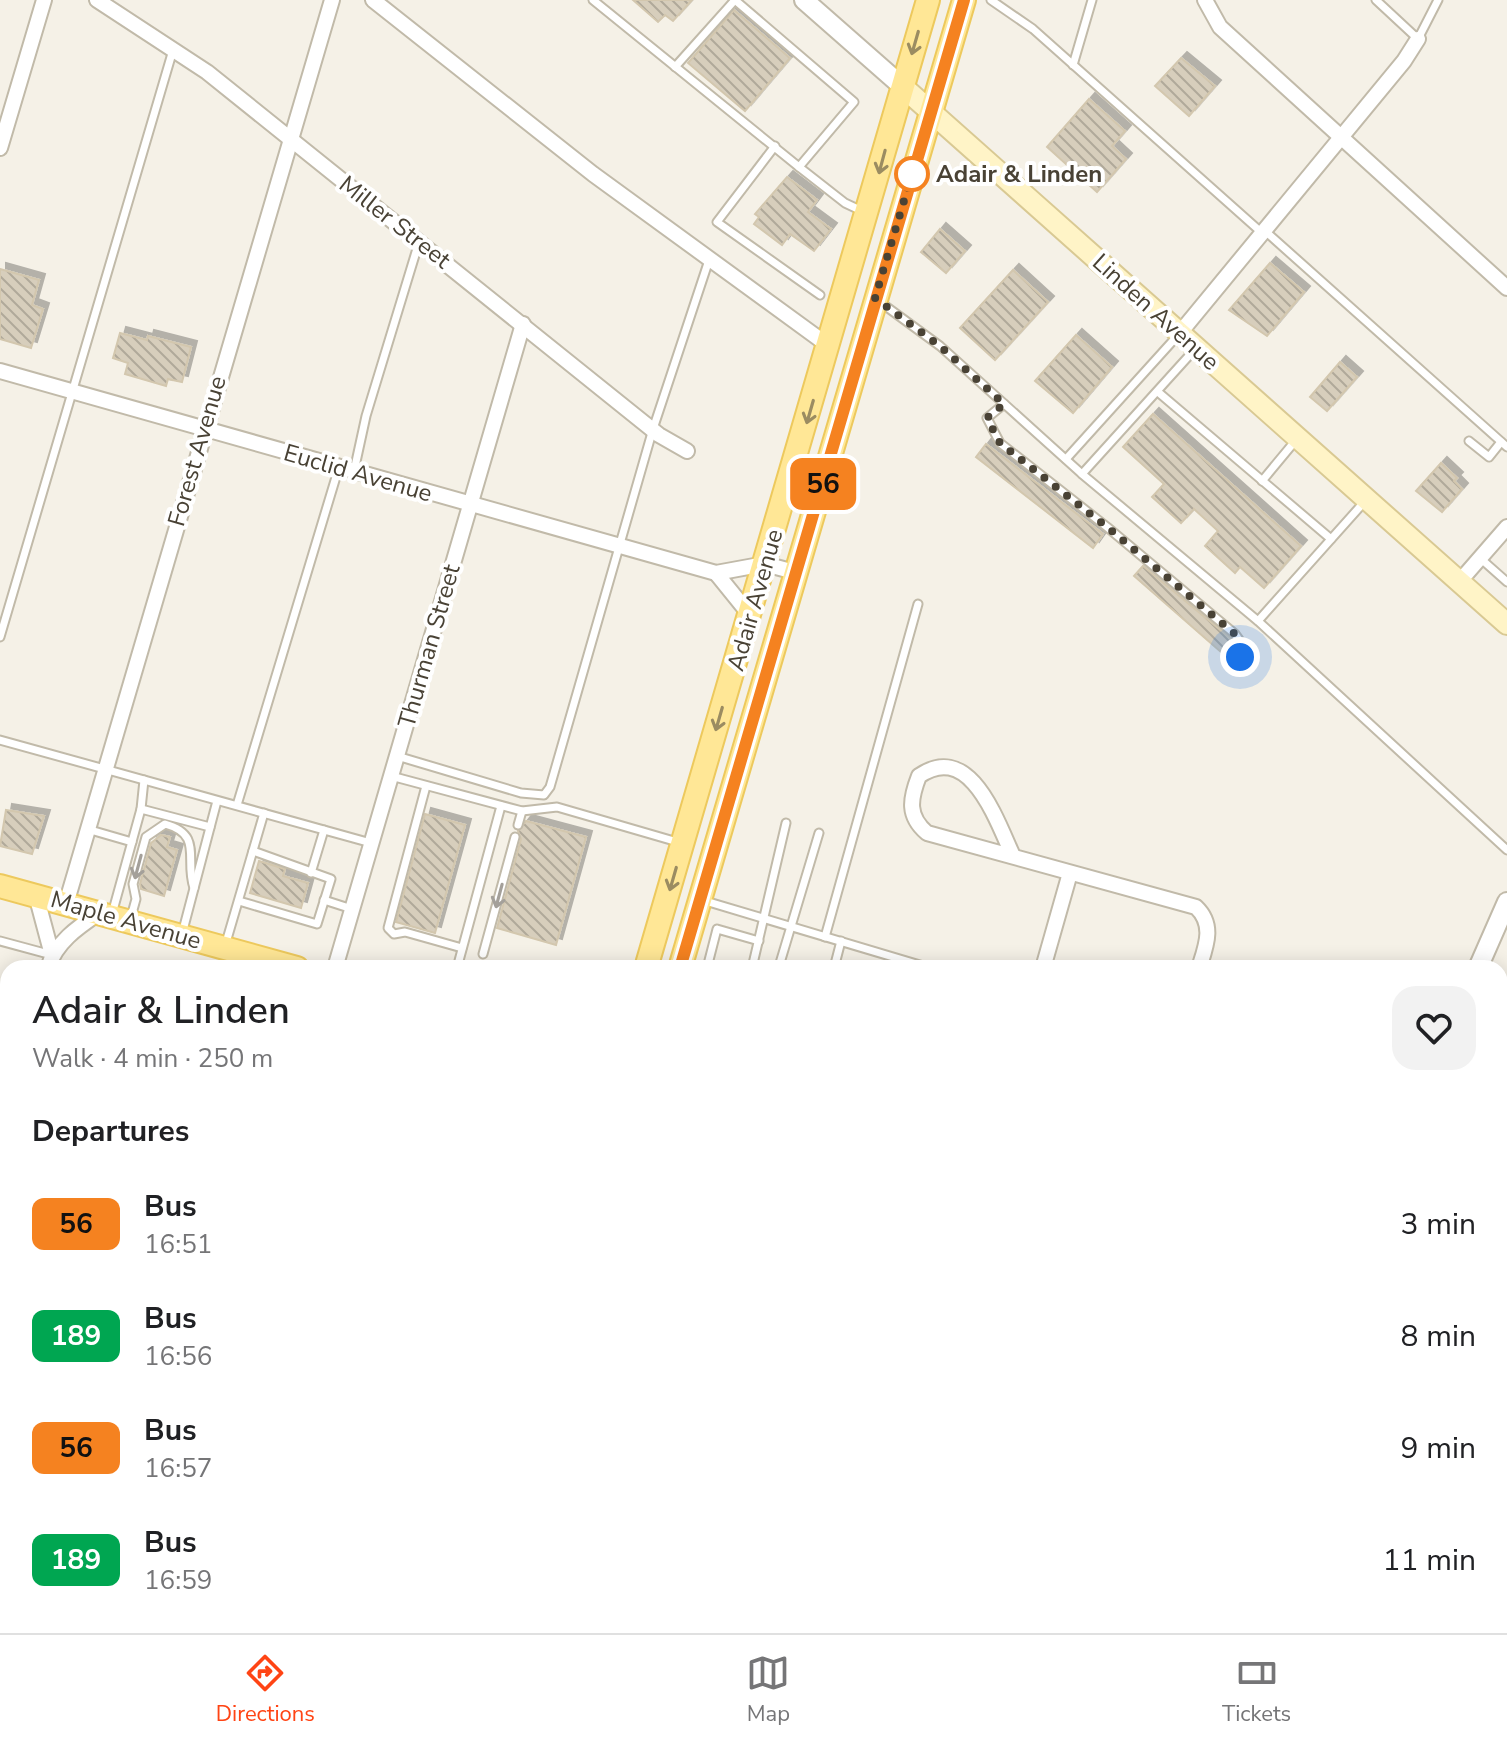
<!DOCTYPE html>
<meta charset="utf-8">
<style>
body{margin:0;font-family:"Nunito Sans",sans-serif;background:#f2f2f2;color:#202124;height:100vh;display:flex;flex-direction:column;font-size:30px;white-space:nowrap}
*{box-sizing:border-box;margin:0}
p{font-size:26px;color:#757577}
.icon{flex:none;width:44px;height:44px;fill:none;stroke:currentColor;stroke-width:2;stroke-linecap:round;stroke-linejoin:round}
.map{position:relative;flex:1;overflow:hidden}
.panel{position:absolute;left:0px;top:960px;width:1508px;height:674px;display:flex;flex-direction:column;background:#fff;border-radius:24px 24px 0 0;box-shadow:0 4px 20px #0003}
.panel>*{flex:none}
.badge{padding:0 16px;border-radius:12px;font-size:28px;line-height:52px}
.you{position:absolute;width:40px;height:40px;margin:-20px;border:6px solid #fff;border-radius:50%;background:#1a73e8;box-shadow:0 0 0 12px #1a73e833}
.map>.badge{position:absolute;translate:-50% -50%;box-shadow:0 0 0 4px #fff}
h2{padding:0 32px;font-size:30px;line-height:72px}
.round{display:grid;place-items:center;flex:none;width:84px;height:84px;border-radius:24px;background:#f2f2f2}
.head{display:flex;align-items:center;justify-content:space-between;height:136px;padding:0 32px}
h1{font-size:38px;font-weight:600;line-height:60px}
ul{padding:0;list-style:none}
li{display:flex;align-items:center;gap:24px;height:112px;padding:0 32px}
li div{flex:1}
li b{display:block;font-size:30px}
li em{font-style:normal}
li .badge{min-width:88px;font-weight:700;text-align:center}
.menu{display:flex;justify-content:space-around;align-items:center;height:112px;border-top:2px solid #e0e0e0;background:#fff;font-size:22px;color:#757577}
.menu a{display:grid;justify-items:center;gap:4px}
.menu .selected{color:#ff4414}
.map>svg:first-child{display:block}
</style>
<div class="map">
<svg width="1507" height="1633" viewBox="0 0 1507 1633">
<defs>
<pattern id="building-back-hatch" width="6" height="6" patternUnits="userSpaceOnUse" patternTransform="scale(2)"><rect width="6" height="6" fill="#d7cebc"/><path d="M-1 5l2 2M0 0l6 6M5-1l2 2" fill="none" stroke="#b0a99a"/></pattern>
<filter id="shadow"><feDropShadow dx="6" dy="-6" stdDeviation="0" flood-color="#0004"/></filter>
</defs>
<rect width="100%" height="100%" fill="#f5f1e7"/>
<g fill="url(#building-back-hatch)" stroke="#d3c7ae" stroke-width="2" filter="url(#shadow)">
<path d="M633 0H692L673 21 665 15 658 22Z"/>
<path d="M734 10 790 58 745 111 688 63Z"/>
<path d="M1181 58 1215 86 1189 116 1155 86Z"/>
<path d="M1089 99 1125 131 1112 146 1126 159 1097 192 1047 147Z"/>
<path d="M787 177 817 200 808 212 831 229 814 251 790 234 782 245 754 224 759 217 755 214Z"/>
<path d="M940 229 965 251 946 273 921 252Z"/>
<path d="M1270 263 1304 292 1267 336 1229 310Z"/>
<path d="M0 269 39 280 32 305 43 309 31 348 0 339Z"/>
<path d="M1013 270 1048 302 995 360 960 328Z"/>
<path d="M120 333 147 340 148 336 191 347 182 382 168 379 166 386 125 374 128 363 113 358Z"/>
<path d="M1076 335 1112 367 1073 413 1035 381Z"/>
<path d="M1340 362 1357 377 1327 411 1310 397Z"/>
<path d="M1153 414 1301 546 1264 588 1240 567 1235 573 1205 546 1218 531 1194 509 1181 523 1152 497 1164 484 1123 447Z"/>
<path d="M986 444 1103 534 1093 548 976 457Z"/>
<path d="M1441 463 1457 478 1454 481 1462 489 1442 512 1416 491Z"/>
<path d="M1143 566 1230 638 1237 648 1229 659 1134 576Z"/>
<path d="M6 810 44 816 32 854 0 846Z"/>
<path d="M425 814 465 825 435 933 396 922Z"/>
<path d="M526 821 586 837 556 945 497 928 521 839 518 831Z"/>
<path d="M161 835 170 837 167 847 177 850 164 896 141 889 140 884 151 843Z"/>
<path d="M259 861 285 869 283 876 308 883 301 908 250 893Z"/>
</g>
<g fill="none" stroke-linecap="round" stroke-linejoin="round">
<defs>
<g id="service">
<path d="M593 0 799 167 845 203 862 211"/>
<path d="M735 0 854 102 799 167"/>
<path d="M991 0 1033 29 1261 232"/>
<path d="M1376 0 1418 39 1438 0"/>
<path d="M1073 65 1092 0"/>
<path d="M675 67 735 0"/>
<path d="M775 146 717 222 820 295"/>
<path d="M1264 230 1507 447"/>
<path d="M880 302 940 346 1082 474 1258 621 1507 850"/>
<path d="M1158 392 1331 539"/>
<path d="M1004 404 987 418 1000 443 1107 527 1235 634 1245 648 1240 657"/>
<path d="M1469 441 1489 457 1501 442"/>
<path d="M1066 459 1179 334"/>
<path d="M354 471 366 416 419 242"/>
<path d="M1082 474 1196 348"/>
<path d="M1262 481 1296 440"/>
<path d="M1480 558 1507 582"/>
<path d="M1258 621 1366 500"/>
<path d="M0 637 173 50"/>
<path d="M0 740 371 843"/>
<path d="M397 756 521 793 544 795 550 787 653 429 709 260"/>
<path d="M391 776 522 811 557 807 681 843"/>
<path d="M426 786 388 928 394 934 405 932 462 948"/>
<path d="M237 805 339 467"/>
<path d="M141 809 210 827"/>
<path d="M518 825 522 811"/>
<path d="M87 829 132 842"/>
<path d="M311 873 324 830"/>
<path d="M324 900 352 909"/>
<path d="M702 900 930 968"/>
<path d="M239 901 317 924 331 879 253 851"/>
<path d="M112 914 141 809 144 780"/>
<path d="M131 917 136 899 133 884 146 837 165 824C204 835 184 859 194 888"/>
<path d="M182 934 217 801"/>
<path d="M825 937 918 604"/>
<path d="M0 941 52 955"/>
<path d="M225 946 264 813"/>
<path d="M483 954 515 837"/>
<path d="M780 963 819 833"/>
<path d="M457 968 501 806"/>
<path d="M707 968 717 929 759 941"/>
<path d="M752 968 786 823"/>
<path d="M834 968 841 941"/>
<path d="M0 1000 8 1002"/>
<path d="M0 1056 8 1059"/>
<path d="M0 1138 8 1140"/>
<path d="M0 1193 8 1195"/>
<path d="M301 1633 303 1626"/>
<path d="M655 1633 657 1626"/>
<path d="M698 1633 700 1626"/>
</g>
<g id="minor">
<path d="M97 0 207 72 659 435 687 451"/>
<path d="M373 0 593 174 829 346"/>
<path d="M1205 0 1220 27 1507 288"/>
<path d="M0 148 44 0"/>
<path d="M1179 334 1404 61 1418 39"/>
<path d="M0 371 716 573 765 564 798 573"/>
<path d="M716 573 750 615"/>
<path d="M1460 581 1507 527"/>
<path d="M1013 856C996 819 970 741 919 776 910 799 907 816 927 833L1196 907C1215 925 1206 946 1199 968"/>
<path d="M36 895 52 955"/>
<path d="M66 904 332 0"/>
<path d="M48 968C55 943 78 927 99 913"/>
<path d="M335 968 523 324"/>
<path d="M1043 968 1070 873"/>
<path d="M0 1125 8 1099"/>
<path d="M0 1253 8 1256"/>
<path d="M1501 1271 1507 1280"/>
<path d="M577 1626 601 1633"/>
<path d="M1055 1626 1058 1633"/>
<path d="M1337 1626 1340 1633"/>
<path d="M872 1633 892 1626"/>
</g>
<g id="tertiary">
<path d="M804 0 903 87"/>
<path d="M1478 968 1507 902"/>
</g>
<path id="secondary" d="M903 87 1507 624"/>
<g id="primary">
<path d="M0 886 297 968"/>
<path d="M646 968 928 0"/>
<path d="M680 968 964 0"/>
<path d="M1500 1373 1507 1379"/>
<path d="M465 1633 467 1626"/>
</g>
<path id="motorway" d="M1500 1335 1507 1340"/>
</defs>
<use href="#service" stroke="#c1baa9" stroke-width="11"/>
<use href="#minor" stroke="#c1baa9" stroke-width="18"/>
<use href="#tertiary" stroke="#c1baa9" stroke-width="22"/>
<use href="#secondary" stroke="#d9c993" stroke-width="24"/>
<use href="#primary" stroke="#edc95d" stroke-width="26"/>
<use href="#motorway" stroke="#eaae2c" stroke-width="30"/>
<use href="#service" stroke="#fff" stroke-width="7"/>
<use href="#minor" stroke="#fff" stroke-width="14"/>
<use href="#tertiary" stroke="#fff" stroke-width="18"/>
<use href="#secondary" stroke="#fff4c7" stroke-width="20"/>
<use href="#primary" stroke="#ffe796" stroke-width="22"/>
<use href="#motorway" stroke="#ffd568" stroke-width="26"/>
</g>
<defs><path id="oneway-shaft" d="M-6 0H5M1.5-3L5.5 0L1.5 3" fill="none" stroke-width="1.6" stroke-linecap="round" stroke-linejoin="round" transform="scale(2)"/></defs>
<g stroke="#9b8c61">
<use href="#oneway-shaft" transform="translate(915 43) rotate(106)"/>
<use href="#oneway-shaft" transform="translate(882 162) rotate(105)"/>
<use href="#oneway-shaft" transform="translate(810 412) rotate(106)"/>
<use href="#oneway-shaft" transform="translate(719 719) rotate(106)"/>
<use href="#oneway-shaft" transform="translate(673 879) rotate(106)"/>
</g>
<g stroke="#a4a09a">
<use href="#oneway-shaft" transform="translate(138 867) rotate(105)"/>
<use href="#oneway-shaft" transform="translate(499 896) rotate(105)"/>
</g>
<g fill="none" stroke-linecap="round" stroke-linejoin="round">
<defs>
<path id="line" d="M680 968 964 0"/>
</defs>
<use href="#line" stroke="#fff" stroke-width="18"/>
<use href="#line" stroke="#f58220" stroke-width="12"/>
<path stroke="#494235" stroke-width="8" stroke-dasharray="0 14.4" d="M912 174 875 298 940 346 1004 404 987 418 1000 443 1107 527 1235 634 1245 648 1240 657"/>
</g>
<circle fill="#fff" stroke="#f58220" stroke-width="4" cx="912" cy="174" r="16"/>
<g text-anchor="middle" stroke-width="8" stroke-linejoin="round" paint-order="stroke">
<g font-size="24" font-weight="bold" fill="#494235" stroke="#fff" text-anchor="start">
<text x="936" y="182">Adair &amp; Linden</text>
</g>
<g font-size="24" fill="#494235" stroke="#fff">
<text transform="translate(395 222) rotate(38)" y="8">Miller Street</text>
<text transform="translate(1156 312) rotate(42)" y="8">Linden Avenue</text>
<text transform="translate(197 451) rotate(-74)" y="8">Forest Avenue</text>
<text transform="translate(358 473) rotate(16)" y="8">Euclid Avenue</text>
<text transform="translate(755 600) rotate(-74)" y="8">Adair Avenue</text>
<text transform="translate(429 646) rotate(-74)" y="8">Thurman Street</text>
<text transform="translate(126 920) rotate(16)" y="8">Maple Avenue</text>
</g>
</g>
</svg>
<div class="you" style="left:1240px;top:657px"></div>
<b class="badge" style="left:823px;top:484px;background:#f58220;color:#111">56</b>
<section class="panel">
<div class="head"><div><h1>Adair &amp; Linden</h1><p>Walk · 4 min · 250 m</p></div><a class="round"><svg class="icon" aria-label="heart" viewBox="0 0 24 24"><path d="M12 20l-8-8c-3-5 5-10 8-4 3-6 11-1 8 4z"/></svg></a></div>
<h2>Departures</h2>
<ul>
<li><span class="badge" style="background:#f58220;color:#111">56</span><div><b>Bus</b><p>16:51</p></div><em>3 min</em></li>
<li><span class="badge" style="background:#00a651;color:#fff">189</span><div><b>Bus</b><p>16:56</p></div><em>8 min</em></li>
<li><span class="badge" style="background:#f58220;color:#111">56</span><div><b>Bus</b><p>16:57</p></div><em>9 min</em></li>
<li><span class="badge" style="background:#00a651;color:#fff">189</span><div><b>Bus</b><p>16:59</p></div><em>11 min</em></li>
</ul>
</section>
</div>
<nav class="menu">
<a class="selected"><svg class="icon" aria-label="directions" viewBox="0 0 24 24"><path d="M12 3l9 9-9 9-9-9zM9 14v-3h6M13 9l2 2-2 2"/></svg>Directions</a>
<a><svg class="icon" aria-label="map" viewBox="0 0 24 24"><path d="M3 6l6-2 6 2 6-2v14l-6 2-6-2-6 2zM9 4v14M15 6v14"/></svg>Map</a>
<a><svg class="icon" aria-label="tickets" viewBox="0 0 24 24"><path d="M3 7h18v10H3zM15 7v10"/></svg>Tickets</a>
</nav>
